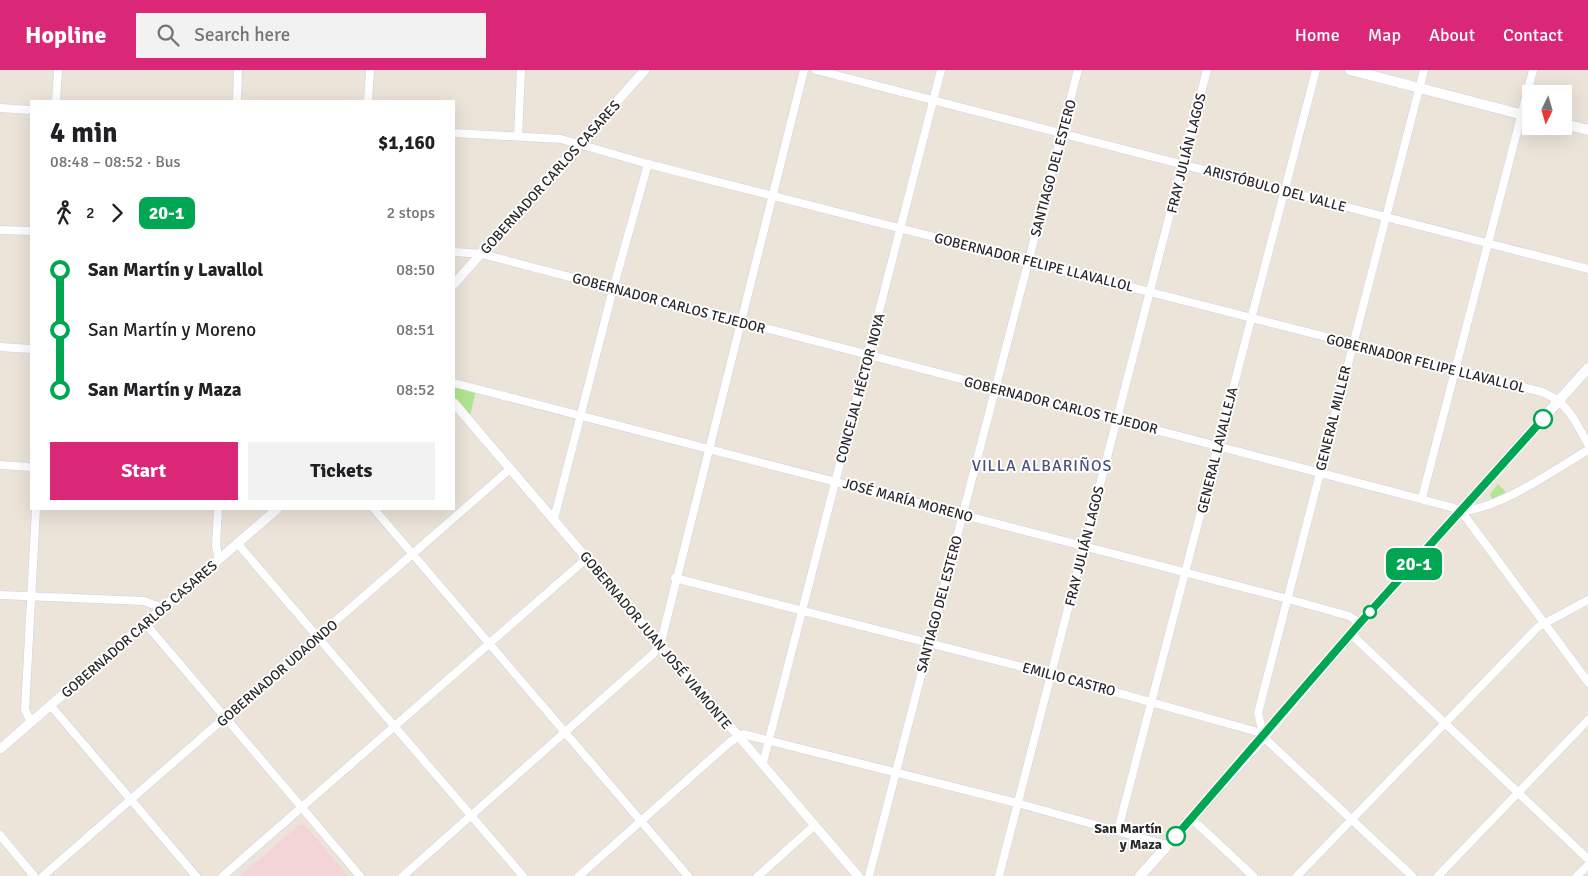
<!DOCTYPE html>
<meta charset="utf-8">
<style>
body{margin:0;font-family:Signika,sans-serif;background:#f2f2f2;color:#202124;height:100vh;display:flex;flex-direction:column;font-size:19px;white-space:nowrap}
*{box-sizing:border-box;margin:0}
p{font-size:16px;color:#757577}
.icon{flex:none;width:28px;height:28px;fill:none;stroke:currentColor;stroke-width:2;stroke-linecap:round;stroke-linejoin:round}
.map{position:relative;flex:1;overflow:hidden}
.sheet{position:absolute;left:30px;top:30px;width:425px;height:410px;display:flex;flex-direction:column;background:#fff;border-radius:0px;box-shadow:0 5px 20px #0002}
.sheet>*{flex:none}
.badge{padding:0 10px;border-radius:8px;font-size:18px;line-height:32px}
.needle{width:32px;rotate:185deg}
.tools{position:absolute;left:1522px;top:15px;display:grid;gap:10px}
.tools a{display:grid;place-items:center;width:50px;height:50px;border-radius:0px;background:#fff;box-shadow:0 5px 20px #0002;font-size:25px}
.map>.badge{position:absolute;translate:-50% -50%;box-shadow:0 0 0 2px #fff}
.legs{display:flex;align-items:center;gap:8px;height:55px;padding:0 20px;font-size:16px}
.legs p{margin-inline-start:auto}
.headline{display:flex;align-items:center;justify-content:space-between;height:85px;padding:0 20px}
h1{font-size:28px;font-weight:700;line-height:38px}
.cta{display:flex;gap:10px;margin-top:auto;padding:10px 20px}
.cta a{flex:1;height:58px;border-radius:0px;background:#db2777;color:#fff;font-size:20px;font-weight:700;line-height:58px;text-align:center}
.cta a+a{background:#f2f2f2;color:#202124}
ul{padding:0 20px;list-style:none}
li{display:flex;align-items:center;gap:18px;height:60px;font-size:19px}
li i{display:grid;place-items:center;width:8px;height:100%;margin:0 6px;background:currentColor}
li i::after{content:'';width:12px;height:12px;margin:-6px;border:4px solid;border-radius:50%;background:#fff}
li p{margin-inline-start:auto}
li:first-child i{background:linear-gradient(#0000 50%,currentColor 0)}
li:last-child i{background:linear-gradient(currentColor 50%,#0000 0)}
header{display:flex;align-items:center;gap:30px;box-sizing:border-box;height:70px;padding:0 25px;background:#db2777;color:#fff}
header strong{font-size:24px}
nav{display:flex;gap:28px;margin-inline-start:auto;font-size:18px}
.search{width:350px;height:45px;background:#f2f2f2;display:flex;align-items:center;gap:12px;box-sizing:border-box;padding:0 18px;border-radius:0px;color:#757577;font-size:19px}
.map>svg:first-child{display:block}
</style>
<header>
<strong>Hopline</strong>
<div class="search"><svg class="icon" aria-label="search" viewBox="0 0 24 24"><circle cx="10" cy="10" r="6"/><path d="M15 15l6 6"/></svg>Search here</div>
<nav><a>Home</a><a>Map</a><a>About</a><a>Contact</a></nav>
</header>
<div class="map">
<svg width="1588" height="806" viewBox="0 0 1588 806">
<rect width="100%" height="100%" fill="#ece3d9"/>
<path fill="#f3d5d7" d="M299 755H305L348 806H240Z"/>
<g fill="#b0e692">
<path d="M454 315 476 320 470 346 454 327Z"/>
<path d="M1498 414 1506 422 1492 429 1490 424Z"/>
</g>
<g fill="none" stroke-linecap="round" stroke-linejoin="round">
<defs>
<g id="minor">
<path d="M816 0 1588 199"/>
<path d="M56 31 58 0"/>
<path d="M237 31 238 0"/>
<path d="M368 31 370 0"/>
<path d="M0 38 31 40"/>
<path d="M454 63 561 69 648 94 1542 322C1569 333 1574 350 1588 374"/>
<path d="M518 66 521 0"/>
<path d="M0 160 31 161"/>
<path d="M454 182 482 184 1451 437 1461 441 1588 612"/>
<path d="M0 277 31 279"/>
<path d="M454 313 1288 529 1349 546 1360 553"/>
<path d="M0 395 31 397"/>
<path d="M1422 428 1533 0"/>
<path d="M218 439 216 476 219 489"/>
<path d="M374 439 688 806"/>
<path d="M1461 441C1500 439 1554 400 1588 380"/>
<path d="M554 449 613 219 648 94"/>
<path d="M237 473 523 806"/>
<path d="M675 508 1050 604 1258 662 1412 806"/>
<path d="M0 525 144 531 162 538"/>
<path d="M145 553 360 806"/>
<path d="M1351 564 1588 789"/>
<path d="M51 636 196 806"/>
<path d="M31 652 25 640 36 439"/>
<path d="M1264 667 1258 643 1424 0"/>
<path d="M763 693 941 0"/>
<path d="M1191 748 1253 806"/>
<path d="M1118 760 1316 0"/>
<path d="M0 765 34 806"/>
<path d="M43 806 510 399"/>
<path d="M223 806 586 489"/>
<path d="M403 806 653 584 660 576 804 0"/>
<path d="M579 806 730 672 743 664 1017 733 1167 775"/>
<path d="M758 806 815 755"/>
<path d="M869 806 1078 0"/>
<path d="M999 806 1207 0"/>
<path d="M1297 806 1538 557 1588 530"/>
<path d="M1438 806 1588 650"/>
<path d="M1577 806 1588 795"/>
</g>
<g id="tertiary">
<path d="M454 214 645 0"/>
<path d="M454 333 858 806"/>
<path d="M0 679 277 439"/>
</g>
<g id="secondary">
<path d="M1350 0 1531 47"/>
<path d="M1564 54 1588 60"/>
<path d="M1140 806 1264 667 1360 553 1588 298"/>
</g>
</defs>
<use href="#minor" stroke="#ced2e3" stroke-width="9"/>
<use href="#tertiary" stroke="#ced2e3" stroke-width="10"/>
<use href="#secondary" stroke="#ced2e3" stroke-width="11"/>
<use href="#minor" stroke="#fff" stroke-width="8"/>
<use href="#tertiary" stroke="#fff" stroke-width="9"/>
<use href="#secondary" stroke="#fff" stroke-width="10"/>
</g>
<g fill="none" stroke-linecap="round" stroke-linejoin="round">
<defs>
<path id="line-1" d="M1176 766 1360 553 1543 349"/>
</defs>
<use href="#line-1" stroke="#fff" stroke-width="11"/>
<use href="#line-1" stroke="#00a651" stroke-width="8"/>
</g>
<g fill="#fff" stroke="#00a651" stroke-width="2.5">
<circle cx="1543" cy="349" r="9"/>
<circle cx="1370" cy="542" r="6"/>
<circle cx="1176" cy="766" r="9"/>
</g>
<g text-anchor="middle" stroke-width="4" stroke-linejoin="round" paint-order="stroke">
<g font-size="14" fill="#282828" stroke="#fff">
<text transform="translate(1186 83) rotate(-76)" y="5">FRAY JULIÁN LAGOS</text>
<text transform="translate(1053 98) rotate(-75)" y="5">SANTIAGO DEL ESTERO</text>
<text transform="translate(550 107) rotate(-48)" y="5">GOBERNADOR CARLOS CASARES</text>
<text transform="translate(1275 118) rotate(15)" y="5">ARISTÓBULO DEL VALLE</text>
<text transform="translate(1034 192) rotate(14)" y="5">GOBERNADOR FELIPE LLAVALLOL</text>
<text transform="translate(669 233) rotate(15)" y="5">GOBERNADOR CARLOS TEJEDOR</text>
<text transform="translate(1426 293) rotate(14)" y="5">GOBERNADOR FELIPE LLAVALLOL</text>
<text transform="translate(860 318) rotate(-75)" y="5">CONCEJAL HÉCTOR NOYA</text>
<text transform="translate(1061 335) rotate(14)" y="5">GOBERNADOR CARLOS TEJEDOR</text>
<text transform="translate(1333 348) rotate(-76)" y="5">GENERAL MILLER</text>
<text transform="translate(1217 380) rotate(-76)" y="5">GENERAL LAVALLEJA</text>
<text transform="translate(908 430) rotate(15)" y="5">JOSÉ MARÍA MORENO</text>
<text transform="translate(1084 476) rotate(-76)" y="5">FRAY JULIÁN LAGOS</text>
<text transform="translate(939 534) rotate(-75)" y="5">SANTIAGO DEL ESTERO</text>
<text transform="translate(139 559) rotate(-41)" y="5">GOBERNADOR CARLOS CASARES</text>
<text transform="translate(656 570) rotate(50)" y="5">GOBERNADOR JUAN JOSÉ VIAMONTE</text>
<text transform="translate(277 603) rotate(-41)" y="5">GOBERNADOR UDAONDO</text>
<text transform="translate(1069 609) rotate(15)" y="5">EMILIO CASTRO</text>
</g>
<g font-size="14" font-weight="bold" fill="#282828" stroke="#fff" text-anchor="end">
<text x="1162" y="763">San Martín<tspan x="1162" dy="16">y Maza</tspan></text>
</g>
<g font-size="16" letter-spacing="1" fill="#47517b" stroke="#fff">
<text x="1042" y="401">VILLA ALBARIÑOS</text>
</g>
</g>
</svg>
<div class="tools">
<a><svg class="needle" viewBox="-14 -14 28 28"><path d="M0-13l5 13h-10z" fill="#e53935"/><path d="M0 13l5-13h-10z" fill="#757577"/></svg></a>
</div>
<b class="badge" style="left:1414px;top:494px;background:#00a651;color:#fff">20-1</b>
<section class="sheet">
<div class="headline"><div><h1>4 min</h1><p>08:48 – 08:52 · Bus</p></div><b>$1,160</b></div>
<div class="legs"><svg class="icon" aria-label="walk" viewBox="0 0 24 24"><circle cx="13" cy="4" r="2"/><path d="M13 8l-2 6 4 7M11 14l-3 7M7 12l3-4h3l4 4"/></svg>2<svg class="icon" aria-label="forward" viewBox="0 0 24 24"><path d="M9 5l7 7-7 7"/></svg><b class="badge" style="background:#00a651;color:#fff">20-1</b><p>2 stops</p></div>
<ul>
<li><i style="color:#00a651"></i><b>San Martín y Lavallol</b><p>08:50</p></li>
<li><i style="color:#00a651"></i><span>San Martín y Moreno</span><p>08:51</p></li>
<li><i style="color:#00a651"></i><b>San Martín y Maza</b><p>08:52</p></li>
</ul>
<div class="cta"><a>Start</a><a>Tickets</a></div>
</section>
</div>
